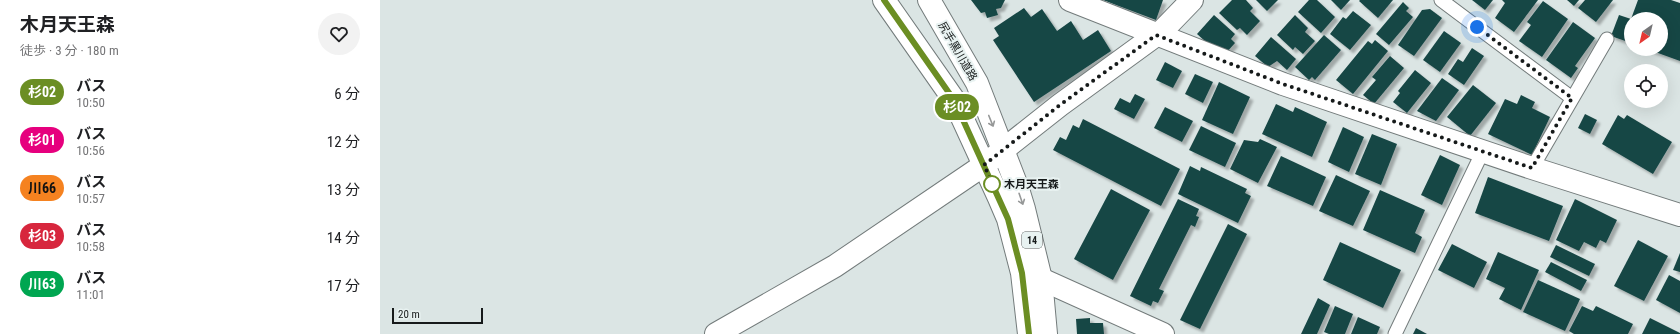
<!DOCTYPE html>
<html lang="ja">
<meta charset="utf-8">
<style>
body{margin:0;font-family:"Roboto Condensed","Noto Sans JP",sans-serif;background:#f2f2f2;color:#202124;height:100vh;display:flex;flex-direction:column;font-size:15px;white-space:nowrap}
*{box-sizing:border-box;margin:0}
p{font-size:13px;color:#757577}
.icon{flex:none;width:22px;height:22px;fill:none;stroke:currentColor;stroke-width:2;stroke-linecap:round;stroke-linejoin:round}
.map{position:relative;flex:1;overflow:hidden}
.side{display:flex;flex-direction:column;background:#fff;width:380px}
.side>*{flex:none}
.badge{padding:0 8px;border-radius:13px;font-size:14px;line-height:26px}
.needle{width:26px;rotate:214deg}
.controls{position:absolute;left:1244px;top:12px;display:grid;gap:8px}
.controls a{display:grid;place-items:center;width:44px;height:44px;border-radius:50%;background:#fff;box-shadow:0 4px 16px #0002;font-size:20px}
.scale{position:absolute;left:12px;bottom:10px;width:91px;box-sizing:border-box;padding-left:4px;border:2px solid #161a1a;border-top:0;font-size:11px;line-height:14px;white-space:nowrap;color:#161a1a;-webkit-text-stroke:3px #e8f2f1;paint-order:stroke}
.you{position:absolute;width:20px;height:20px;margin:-10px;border:3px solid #fff;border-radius:50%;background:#1a73e8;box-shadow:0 0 0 6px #1a73e833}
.map>.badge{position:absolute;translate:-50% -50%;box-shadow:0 0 0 2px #fff}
.round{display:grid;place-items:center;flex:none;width:42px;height:42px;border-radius:21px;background:#f2f2f2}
.headline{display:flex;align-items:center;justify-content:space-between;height:68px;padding:0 20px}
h1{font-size:19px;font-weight:700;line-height:30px}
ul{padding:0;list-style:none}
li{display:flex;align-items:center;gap:12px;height:48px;padding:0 20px}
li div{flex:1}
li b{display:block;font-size:15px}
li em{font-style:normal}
li .badge{min-width:44px;font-weight:700;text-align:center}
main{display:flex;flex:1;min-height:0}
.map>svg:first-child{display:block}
</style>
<main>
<section class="side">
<div class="headline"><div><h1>木月天王森</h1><p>徒歩 · 3 分 · 180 m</p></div><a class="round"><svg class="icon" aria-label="heart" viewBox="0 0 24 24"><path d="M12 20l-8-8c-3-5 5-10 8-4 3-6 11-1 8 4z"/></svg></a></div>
<ul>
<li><span class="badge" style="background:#6b8e23;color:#fff">杉02</span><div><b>バス</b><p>10:50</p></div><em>6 分</em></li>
<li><span class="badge" style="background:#e6007e;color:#fff">杉01</span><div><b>バス</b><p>10:56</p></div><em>12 分</em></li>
<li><span class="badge" style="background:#f58220;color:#111">川66</span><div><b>バス</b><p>10:57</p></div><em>13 分</em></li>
<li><span class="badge" style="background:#d7263d;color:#fff">杉03</span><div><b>バス</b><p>10:58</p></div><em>14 分</em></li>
<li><span class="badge" style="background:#00a651;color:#fff">川63</span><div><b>バス</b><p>11:01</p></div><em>17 分</em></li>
</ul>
</section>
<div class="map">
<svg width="1300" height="334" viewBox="0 0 1300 334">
<defs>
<filter id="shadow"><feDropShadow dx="3.5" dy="3.5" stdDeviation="1" flood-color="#0004"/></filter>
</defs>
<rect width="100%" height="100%" fill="#dbe5e4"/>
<g fill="#184645" filter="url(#shadow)">
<path d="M591 0H625L621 8 616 9 618 15 607 18 605 12 601 13Z"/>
<path d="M723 0H783L776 20Z"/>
<path d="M852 0H866L873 8 870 11 880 21 867 35 860 28 857 30 839 13Z"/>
<path d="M876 0H898L887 11Z"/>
<path d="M929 0H937L955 17 941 33 918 12Z"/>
<path d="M951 0H970L961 10Z"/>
<path d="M980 0H1013L998 18 979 1Z"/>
<path d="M1092 0H1113L1105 10Z"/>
<path d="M1122 0H1158L1134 32 1115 18 1125 3Z"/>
<path d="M1187 0H1199L1194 6Z"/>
<path d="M1205 0H1233L1216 22 1198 8Z"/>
<path d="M1258 0H1291L1300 3V61L1267 49H1281V19H1251Z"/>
<path d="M1163 1 1188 19 1162 57 1139 41 1151 25 1147 22Z"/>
<path d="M1023 2 1029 8 1026 11 1033 17 1009 45 996 34Z"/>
<path d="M644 8 651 17 662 9 677 31 691 21 703 40 718 30 731 51 654 102 613 40 619 36 614 28Z"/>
<path d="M1050 9 1062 18 1034 56 1018 45 1042 10Z"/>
<path d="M973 11 991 25 970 50 950 34 963 17 966 19Z"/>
<path d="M834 15 855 34 851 39 855 43 846 53 834 49 817 34Z"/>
<path d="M915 15 928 28 925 32 935 41 923 54 915 47 913 50 897 35Z"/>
<path d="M1239 15 1251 19V43L1231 36Z"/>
<path d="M1193 22 1215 38 1195 66 1198 68 1191 78 1166 60Z"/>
<path d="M1064 31 1081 43 1060 72 1043 60Z"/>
<path d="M944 35 961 50 935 80 932 77 929 80 915 67Z"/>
<path d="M891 37 916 59 907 70 897 61 888 67 875 56Z"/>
<path d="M995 40 1008 51 973 94 956 80 988 41 992 44Z"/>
<path d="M1092 48 1104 56 1084 85 1068 74 1078 59 1083 62Z"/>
<path d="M1010 56 1024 68 994 104 983 95 996 80 992 77Z"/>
<path d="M785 62 802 71 793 88 776 80Z"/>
<path d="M1035 70 1051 83 1027 113 1013 102 1020 93 1018 91Z"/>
<path d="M815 74 833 82 823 103 805 94Z"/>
<path d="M1062 78 1079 90 1056 121 1037 111Z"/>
<path d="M839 82 870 97 853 134 822 120Z"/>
<path d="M1093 85 1116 103 1090 136 1067 117Z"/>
<path d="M755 94 765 99 754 119 734 109 740 98 750 103Z"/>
<path d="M1141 95 1155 102 1152 108 1170 117 1152 155 1108 134 1125 99 1137 104Z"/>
<path d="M896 104 913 112 915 107 947 122 932 157 882 134Z"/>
<path d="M785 107 813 121 802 142 774 128Z"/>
<path d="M1205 114 1217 120 1210 134 1198 128Z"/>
<path d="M1238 115 1244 119 1247 115 1292 142 1273 174 1222 144Z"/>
<path d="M703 119 800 169 781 206 673 150 680 137 686 140 693 125 699 128Z"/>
<path d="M821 126 856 143 845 167 809 150Z"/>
<path d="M963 127 984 137 969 172 948 162Z"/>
<path d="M992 134 1017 144 1001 185 975 174Z"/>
<path d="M880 139 897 147 878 183 850 169 864 140 878 142Z"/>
<path d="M1060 155 1080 165 1062 205 1041 195Z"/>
<path d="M901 156 946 177 933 206 887 186Z"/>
<path d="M810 166 820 171 821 167 867 189 865 193 871 196 858 223 798 194Z"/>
<path d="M956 175 990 191 973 226 939 211Z"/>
<path d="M1108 177 1183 206 1169 241 1095 213Z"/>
<path d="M731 189 770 210 733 280 694 259Z"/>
<path d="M1000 190 1045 210 1035 233 1042 237 1035 253 983 230Z"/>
<path d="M798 199 819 209 816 216 819 217 815 227 811 225 779 289 784 291 778 303 773 301 771 306 750 296Z"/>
<path d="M1195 199 1237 220 1226 243 1220 240 1216 248 1204 242 1199 251 1176 240Z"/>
<path d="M848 224 867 234 820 329 800 320Z"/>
<path d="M1258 240 1288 256 1264 301 1234 286Z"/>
<path d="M960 242 1021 270 1003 308 943 280Z"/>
<path d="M1072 244 1107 262 1094 288 1058 270Z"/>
<path d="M1176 245 1215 264 1209 276 1170 257Z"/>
<path d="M1118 252 1159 270 1141 310 1119 299 1125 288 1106 279Z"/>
<path d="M1300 253V272L1293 270Z"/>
<path d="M1171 262 1207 280 1201 291 1165 272Z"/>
<path d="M1289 275 1300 281V313L1276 300Z"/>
<path d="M1158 280 1200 299 1185 331 1143 312Z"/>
<path d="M938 298 950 305 937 334H921Z"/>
<path d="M955 306 973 314 965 334H949L944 332Z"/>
<path d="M1202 306 1213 311 1216 306 1253 324 1248 334H1194L1189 331Z"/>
<path d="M978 317 1000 327 997 334H971Z"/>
<path d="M710 318V323H723L724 334H697L696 319Z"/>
<path d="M1270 318 1300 333V334H1262Z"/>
<path d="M1036 328 1047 334H1033Z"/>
</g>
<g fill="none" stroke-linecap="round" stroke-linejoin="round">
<defs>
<g id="service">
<path d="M1061 0 1192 98"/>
<path d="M1152 168 1227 39"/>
<path d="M1015 334 1103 151"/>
</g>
<g id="minor">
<path d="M690 0 903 84 1152 168 1300 215"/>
<path d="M661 279 783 334"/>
<path d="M336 334 455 266 604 165 680 105 783 30 812 0"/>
</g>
<g id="primary">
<path d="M504 0 574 100 619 198 628 219 642 273 649 334"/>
<path d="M549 0 597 83 637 186 644 209 661 279 666 334"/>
</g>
</defs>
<use href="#service" stroke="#737b7b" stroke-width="15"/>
<use href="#minor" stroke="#737b7b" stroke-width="24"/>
<use href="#primary" stroke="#737b7b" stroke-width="24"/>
<use href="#service" stroke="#fff" stroke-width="13"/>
<use href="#minor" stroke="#fff" stroke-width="22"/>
<use href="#primary" stroke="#fff" stroke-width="22"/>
</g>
<defs><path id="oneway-shaft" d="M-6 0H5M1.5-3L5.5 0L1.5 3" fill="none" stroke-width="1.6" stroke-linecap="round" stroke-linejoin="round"/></defs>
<g stroke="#969898">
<use href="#oneway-shaft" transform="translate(611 121) rotate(68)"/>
<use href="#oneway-shaft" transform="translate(641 199) rotate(71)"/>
</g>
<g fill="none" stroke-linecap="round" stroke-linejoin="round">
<defs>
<path id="line" d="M504 0 574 100 628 219 642 273 649 334"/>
</defs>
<use href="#line" stroke="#fff" stroke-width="9"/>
<use href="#line" stroke="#6b8e23" stroke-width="6"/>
<path stroke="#161a1a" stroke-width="4" stroke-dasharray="0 7.2" d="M612 184 614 187 604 165 680 105 776 35 903 84 1152 168 1192 98 1097 27"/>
</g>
<circle fill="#fff" stroke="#6b8e23" stroke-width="2" cx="612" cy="184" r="8"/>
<g text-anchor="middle" stroke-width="4" stroke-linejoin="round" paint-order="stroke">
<rect fill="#e8f2f1" stroke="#555b5a" stroke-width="1" x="642" y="232" width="20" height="16" rx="3"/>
<g font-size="10" font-weight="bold" fill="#161a1a">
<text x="652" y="244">14</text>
</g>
<g font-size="11" fill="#161a1a" stroke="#e8f2f1">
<text transform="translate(578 51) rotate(60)" y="4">尻手黒川道路</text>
</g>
<g font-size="11" font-weight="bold" fill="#161a1a" stroke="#e8f2f1" text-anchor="start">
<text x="624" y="188">木月天王森</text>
</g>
</g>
</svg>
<div class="controls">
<a><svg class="needle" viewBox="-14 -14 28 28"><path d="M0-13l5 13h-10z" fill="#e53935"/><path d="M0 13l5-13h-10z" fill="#757577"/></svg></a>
<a><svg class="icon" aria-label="locate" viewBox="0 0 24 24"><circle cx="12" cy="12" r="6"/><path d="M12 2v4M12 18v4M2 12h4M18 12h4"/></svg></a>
</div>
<div class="scale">20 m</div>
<div class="you" style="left:1097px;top:27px"></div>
<b class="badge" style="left:577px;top:107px;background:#6b8e23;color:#fff">杉02</b>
</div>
</main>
